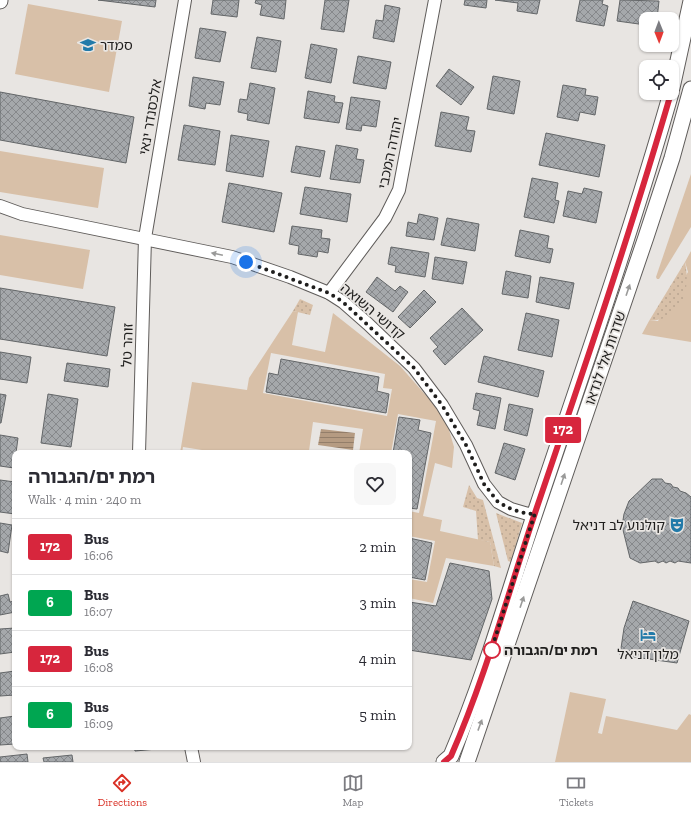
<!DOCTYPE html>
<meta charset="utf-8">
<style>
body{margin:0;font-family:"Zilla Slab","Noto Sans Hebrew",serif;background:#f7f7f7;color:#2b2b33;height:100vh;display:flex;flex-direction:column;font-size:15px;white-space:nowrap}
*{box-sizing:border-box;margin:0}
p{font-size:13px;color:#7c7c81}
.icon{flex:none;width:22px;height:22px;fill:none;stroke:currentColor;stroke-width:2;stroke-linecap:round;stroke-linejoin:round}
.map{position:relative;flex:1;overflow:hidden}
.side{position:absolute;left:12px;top:450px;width:400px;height:300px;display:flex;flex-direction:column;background:#fff;border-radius:8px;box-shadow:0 1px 3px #0004}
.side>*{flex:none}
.badge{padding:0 8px;border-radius:3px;font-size:14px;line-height:26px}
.needle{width:26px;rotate:179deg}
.buttons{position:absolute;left:639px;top:12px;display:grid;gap:8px}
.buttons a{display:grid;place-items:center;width:40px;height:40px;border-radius:8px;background:#fff;box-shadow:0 1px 3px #0004;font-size:20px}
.you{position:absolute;width:20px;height:20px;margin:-10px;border:3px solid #fff;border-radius:50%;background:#1a73e8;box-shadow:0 0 0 6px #1a73e833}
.map>.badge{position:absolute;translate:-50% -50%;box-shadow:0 0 0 2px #fff}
.round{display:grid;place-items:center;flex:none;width:42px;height:42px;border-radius:8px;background:#f7f7f7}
.summary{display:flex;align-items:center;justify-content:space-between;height:68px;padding:0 16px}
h1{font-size:19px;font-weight:700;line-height:30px}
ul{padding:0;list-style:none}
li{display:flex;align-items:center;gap:12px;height:56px;padding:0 16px;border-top:1px solid #e1e1e2}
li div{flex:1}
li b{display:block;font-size:15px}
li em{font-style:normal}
li .badge{min-width:44px;font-weight:700;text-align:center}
.menu{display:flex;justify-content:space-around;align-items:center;height:56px;border-top:1px solid #e1e1e2;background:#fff;font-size:11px;color:#7c7c81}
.menu a{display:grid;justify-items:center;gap:2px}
.menu .active{color:#d93025}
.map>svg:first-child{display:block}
</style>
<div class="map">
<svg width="691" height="762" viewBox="0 0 691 762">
<defs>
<pattern id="garden-dots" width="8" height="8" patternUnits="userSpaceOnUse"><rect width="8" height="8" fill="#d8c0a8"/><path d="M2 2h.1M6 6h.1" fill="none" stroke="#b9a590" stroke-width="1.8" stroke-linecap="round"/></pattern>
<pattern id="water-rules" width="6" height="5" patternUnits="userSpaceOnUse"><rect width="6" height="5" fill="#b59b82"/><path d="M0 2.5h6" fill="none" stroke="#937e6a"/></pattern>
<pattern id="building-cross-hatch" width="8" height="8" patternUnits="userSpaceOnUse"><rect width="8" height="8" fill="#a5a8ab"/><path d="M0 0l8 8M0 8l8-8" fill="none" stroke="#86888b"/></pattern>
</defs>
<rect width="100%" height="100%" fill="#e8e5e2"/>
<g fill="#d8c0a8" fill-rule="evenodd">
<path d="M28 4 122 21 109 92 15 74Z"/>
<path d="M0 151 104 168 98 208 0 192Z"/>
<path d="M691 174V227L659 279H657L656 277Z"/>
<path d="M0 235 90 250 83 289 0 275Z"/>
<path d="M691 251V342L642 334 649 321H658L688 272 685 262Z"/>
<path d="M293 311 298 312 292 345 325 352 333 313 400 366 430 400 447 423 454 447 452 468 435 463 423 516 442 520 440 531 490 542 494 566 446 558 433 603 409 598V579L427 582 435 541 409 536V511L419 513 436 421 398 414 391 453H359L363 429 313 422 309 451 321 453H221L183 447 182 453H180L192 382 247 390 249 378ZM271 353 385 374 383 388 392 389 387 416 263 393Z"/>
<path d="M570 692 606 699 598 733 602 734 606 716 677 730 689 714 691 715V762H555Z"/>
</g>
<g fill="url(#garden-dots)">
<path d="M685 262C691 291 682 320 649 321Z"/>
<path d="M300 299 313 305 310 315 293 311Z"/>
<path d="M469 485 477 498 483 500 501 568 494 566 490 542 478 540 476 511 463 507Z"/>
<path d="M496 513 522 523 511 562 508 561Z"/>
</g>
<path fill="url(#water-rules)" d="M321 429 355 433 353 450 318 445Z"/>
<g fill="url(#building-cross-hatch)" stroke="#636668">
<path d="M98 0H156L155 7Z"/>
<path d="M213 0H239L237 17 211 14Z"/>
<path d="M256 0H286L284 19 260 15 262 5 255 3Z"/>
<path d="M325 0H349L344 32 321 29Z"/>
<path d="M465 0H487L486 8 464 5Z"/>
<path d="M495 0H540L537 14 517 11 518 3Z"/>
<path d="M580 0H603L602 4 608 6 604 26 576 21Z"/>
<path d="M620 0 659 1 657 19H646V25L617 21Z"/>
<path d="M385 5 400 8 394 42 373 38 376 20 383 21Z"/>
<path d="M200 28 226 32 220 62 195 58Z"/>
<path d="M257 37 281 41 276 72 251 68Z"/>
<path d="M311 44 337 49 331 83 305 78Z"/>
<path d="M358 56 391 62 386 89 353 83Z"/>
<path d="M449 69 474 87 461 105 436 86Z"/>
<path d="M493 76 520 81 514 114 487 109Z"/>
<path d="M193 77 224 82 220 105 206 103 205 109 189 106Z"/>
<path d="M250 83 275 88 269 124 247 120 248 114 238 112 240 99 247 100Z"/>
<path d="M563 85 586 89 585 95 598 97 595 115 580 112 578 121 557 117Z"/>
<path d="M308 91 335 96 334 102 343 103 339 123 304 118Z"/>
<path d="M0 92 134 117 126 163 0 140Z"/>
<path d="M351 97 380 101 376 127 362 125 361 131 346 129Z"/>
<path d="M441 112 469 117 466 130 475 131 471 152 435 146Z"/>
<path d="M184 125 220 131 215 165 178 160Z"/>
<path d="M546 133 605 145 599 177 539 165Z"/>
<path d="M231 135 269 141 263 177 226 171Z"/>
<path d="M336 145 358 149 356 159 364 160 360 183 330 179Z"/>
<path d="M296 146 325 151 320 177 291 172Z"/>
<path d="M532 178 558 183 555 200 559 201 554 223 524 217Z"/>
<path d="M229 183 282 193 274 232 222 222Z"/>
<path d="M305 187 351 194 347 222 300 214Z"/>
<path d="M584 188 602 192 596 223 563 216 568 191 582 194Z"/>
<path d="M419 214 438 218 434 240 406 236 408 222 417 224Z"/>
<path d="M447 218 479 224 475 251 441 245Z"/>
<path d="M292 226 322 230 321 238 330 239 328 253 318 251 317 257 298 254 299 246 289 244Z"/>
<path d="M520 230 549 236 547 248 553 249 550 263 515 256Z"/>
<path d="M391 247 429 253 425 277 395 272 396 266 388 264Z"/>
<path d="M435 257 467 262 463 284 432 279Z"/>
<path d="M506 271 531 276 528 298 502 294Z"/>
<path d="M377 277 395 291 400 286 408 292 393 312 366 292Z"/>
<path d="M540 277 574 283 569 309 536 302Z"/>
<path d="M0 288 115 307 107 356 0 339Z"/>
<path d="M424 290 436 302 410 328 398 317Z"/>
<path d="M462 308 483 330 445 365 433 351 438 347 430 338Z"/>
<path d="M526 313 559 320 552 357 518 350Z"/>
<path d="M0 352 31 357 27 383 0 379Z"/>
<path d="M484 356 544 371 538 397 478 382Z"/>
<path d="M281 359 379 377 377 391 389 394 386 413 266 392 269 373 278 375Z"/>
<path d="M67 363 110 369 108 387 64 381Z"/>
<path d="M476 393 501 398 495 429 477 425 480 411 473 409Z"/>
<path d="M0 394 6 395 1 423H0Z"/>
<path d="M48 394 78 399 71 447 41 443Z"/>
<path d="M509 404 533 409 527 436 504 430Z"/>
<path d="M399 417 420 420 418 430 431 433 417 509 409 508V453H393Z"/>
<path d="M0 435 18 438 14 468 0 466Z"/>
<path d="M504 443 525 449 515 480 495 473Z"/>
<path d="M652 479H662L665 483 671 484 673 487 678 488 680 491 686 493 691 497V563L678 561 675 563 670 561 666 563 663 561 658 563 655 561 640 563 630 558 622 526 624 514 629 501Z"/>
<path d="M0 480 15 482V514L0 512Z"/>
<path d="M0 523 12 525 8 553 0 551Z"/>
<path d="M409 538 432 543 425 580 409 577Z"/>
<path d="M450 563 489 571 492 599 471 660 409 650V602L436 606Z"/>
<path d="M8 594 10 602 15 601V612L0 615V596Z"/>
<path d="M633 601 689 621 677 663 620 655 624 628Z"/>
<path d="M15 628V652L0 654V629Z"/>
<path d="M15 671V695L0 696V673Z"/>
<path d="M15 716V744L0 745V718Z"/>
<path d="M134 747H168V748L135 751Z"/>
<path d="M27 754 28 762H0V757Z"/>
<path d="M72 755 73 762H44L43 758Z"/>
</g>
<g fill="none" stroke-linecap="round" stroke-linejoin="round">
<defs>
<g id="minor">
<path d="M0 206 22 214 232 257 290 277 329 293 343 302 368 324 414 368 442 405 466 445 484 484 498 502 511 509 528 514 535 513"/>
<path d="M329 293 385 218 399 190 435 0"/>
<path d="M139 453 145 238 185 0"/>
<path d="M191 747 194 762"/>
</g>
<g id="tertiary">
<path d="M0 1V0"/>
<path d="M672 88 691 1"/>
<path d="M444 762 451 756C486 674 509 591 537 507 583 370 631 233 671 93"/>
<path d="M467 762 646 237 672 158 691 89"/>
</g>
</defs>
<use href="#minor" stroke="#5f5c5a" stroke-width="14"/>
<use href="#tertiary" stroke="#5f5c5a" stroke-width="17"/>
<use href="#minor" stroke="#fff" stroke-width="12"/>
<use href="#tertiary" stroke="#fff" stroke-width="15"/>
</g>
<defs><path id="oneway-solid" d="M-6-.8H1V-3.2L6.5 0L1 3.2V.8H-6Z"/></defs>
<g fill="#9a9a99">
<use href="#oneway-solid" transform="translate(217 254) rotate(-168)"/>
<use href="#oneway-solid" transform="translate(628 290) rotate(-71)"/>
<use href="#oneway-solid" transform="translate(563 479) rotate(-71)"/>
<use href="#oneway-solid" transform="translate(522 602) rotate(-71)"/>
<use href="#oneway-solid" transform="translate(480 725) rotate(-70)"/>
</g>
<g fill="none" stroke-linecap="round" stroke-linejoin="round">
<defs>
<path id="line" d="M444 762 451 756C486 676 508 593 536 510 583 372 630 234 671 93"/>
</defs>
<use href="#line" stroke="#fff" stroke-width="9"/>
<use href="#line" stroke="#d7263d" stroke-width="6"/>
<path stroke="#1f1e1d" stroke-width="4" stroke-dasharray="0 7.2" d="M246 262 329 293 343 302 414 368 442 405 466 445 484 484 498 502 511 509 528 514 535 513 490 654 492 650"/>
</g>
<defs>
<symbol id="school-bare" viewBox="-9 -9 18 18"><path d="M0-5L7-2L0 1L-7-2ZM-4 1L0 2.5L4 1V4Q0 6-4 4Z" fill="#227aa9" stroke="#e8e5e2" stroke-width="2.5" paint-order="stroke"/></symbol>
<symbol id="theatre-bare" viewBox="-9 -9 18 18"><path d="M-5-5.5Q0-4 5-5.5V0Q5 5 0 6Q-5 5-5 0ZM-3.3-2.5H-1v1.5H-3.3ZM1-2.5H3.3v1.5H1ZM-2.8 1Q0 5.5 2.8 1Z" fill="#227aa9" stroke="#e8e5e2" stroke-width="2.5" paint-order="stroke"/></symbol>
<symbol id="hotel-bare" viewBox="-9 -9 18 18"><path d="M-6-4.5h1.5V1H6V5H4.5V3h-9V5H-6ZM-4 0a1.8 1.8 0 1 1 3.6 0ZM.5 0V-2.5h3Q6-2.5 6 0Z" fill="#227aa9" stroke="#e8e5e2" stroke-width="2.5" paint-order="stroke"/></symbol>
</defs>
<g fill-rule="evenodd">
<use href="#school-bare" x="77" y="34" width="22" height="22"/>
<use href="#theatre-bare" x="666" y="514" width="22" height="22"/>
<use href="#hotel-bare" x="637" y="624" width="22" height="22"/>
</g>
<circle fill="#fff" stroke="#d7263d" stroke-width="2" cx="492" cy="650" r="8"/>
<g text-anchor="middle" stroke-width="3.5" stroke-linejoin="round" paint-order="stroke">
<g font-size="14" fill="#1f1e1d" stroke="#e8e5e2" text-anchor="start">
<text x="100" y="50">סמדר</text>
<text x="665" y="530" text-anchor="end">קולנוע לב דניאל</text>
<text x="648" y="659" text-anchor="middle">מלון דניאל</text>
</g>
<g font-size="14" fill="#1f1e1d" stroke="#e8e5e2">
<text transform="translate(150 117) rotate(-80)" y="5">אלכסנדר ינאי</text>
<text transform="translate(390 153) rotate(-78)" y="5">יהודה המכבי</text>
<text transform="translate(373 311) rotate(40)" y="5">קדושי השואה</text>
<text transform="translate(127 345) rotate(-88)" y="5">זוהר טל</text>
<text transform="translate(605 358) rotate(-71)" y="5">שדרות אלי לנדאו</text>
</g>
<g font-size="14" font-weight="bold" fill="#1f1e1d" stroke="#e8e5e2" text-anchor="start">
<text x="504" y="655">רמת ים/הגבורה</text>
</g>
</g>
</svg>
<div class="buttons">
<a><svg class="needle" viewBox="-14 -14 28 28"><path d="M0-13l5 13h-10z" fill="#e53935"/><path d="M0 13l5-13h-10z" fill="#7c7c81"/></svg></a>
<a><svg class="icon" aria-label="locate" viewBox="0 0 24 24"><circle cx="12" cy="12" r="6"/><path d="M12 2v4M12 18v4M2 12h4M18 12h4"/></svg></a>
</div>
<div class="you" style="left:246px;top:262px"></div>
<b class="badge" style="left:563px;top:430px;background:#d7263d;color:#fff">172</b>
<section class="side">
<div class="summary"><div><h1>רמת ים/הגבורה</h1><p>Walk · 4 min · 240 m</p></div><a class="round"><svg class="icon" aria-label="heart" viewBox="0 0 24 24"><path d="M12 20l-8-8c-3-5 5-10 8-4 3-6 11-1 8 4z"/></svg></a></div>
<ul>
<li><span class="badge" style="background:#d7263d;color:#fff">172</span><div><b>Bus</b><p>16:06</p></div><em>2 min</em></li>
<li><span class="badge" style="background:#00a651;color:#fff">6</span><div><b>Bus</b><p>16:07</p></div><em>3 min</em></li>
<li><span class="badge" style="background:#d7263d;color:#fff">172</span><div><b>Bus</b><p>16:08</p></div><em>4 min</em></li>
<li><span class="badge" style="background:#00a651;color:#fff">6</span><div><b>Bus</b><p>16:09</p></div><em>5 min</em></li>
</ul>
</section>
</div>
<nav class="menu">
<a class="active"><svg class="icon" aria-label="directions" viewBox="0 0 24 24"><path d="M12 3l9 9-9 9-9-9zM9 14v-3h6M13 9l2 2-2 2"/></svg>Directions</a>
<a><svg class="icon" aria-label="map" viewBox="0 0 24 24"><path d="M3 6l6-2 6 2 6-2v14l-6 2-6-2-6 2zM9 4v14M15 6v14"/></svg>Map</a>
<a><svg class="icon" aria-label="tickets" viewBox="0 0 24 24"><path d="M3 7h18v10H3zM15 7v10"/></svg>Tickets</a>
</nav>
